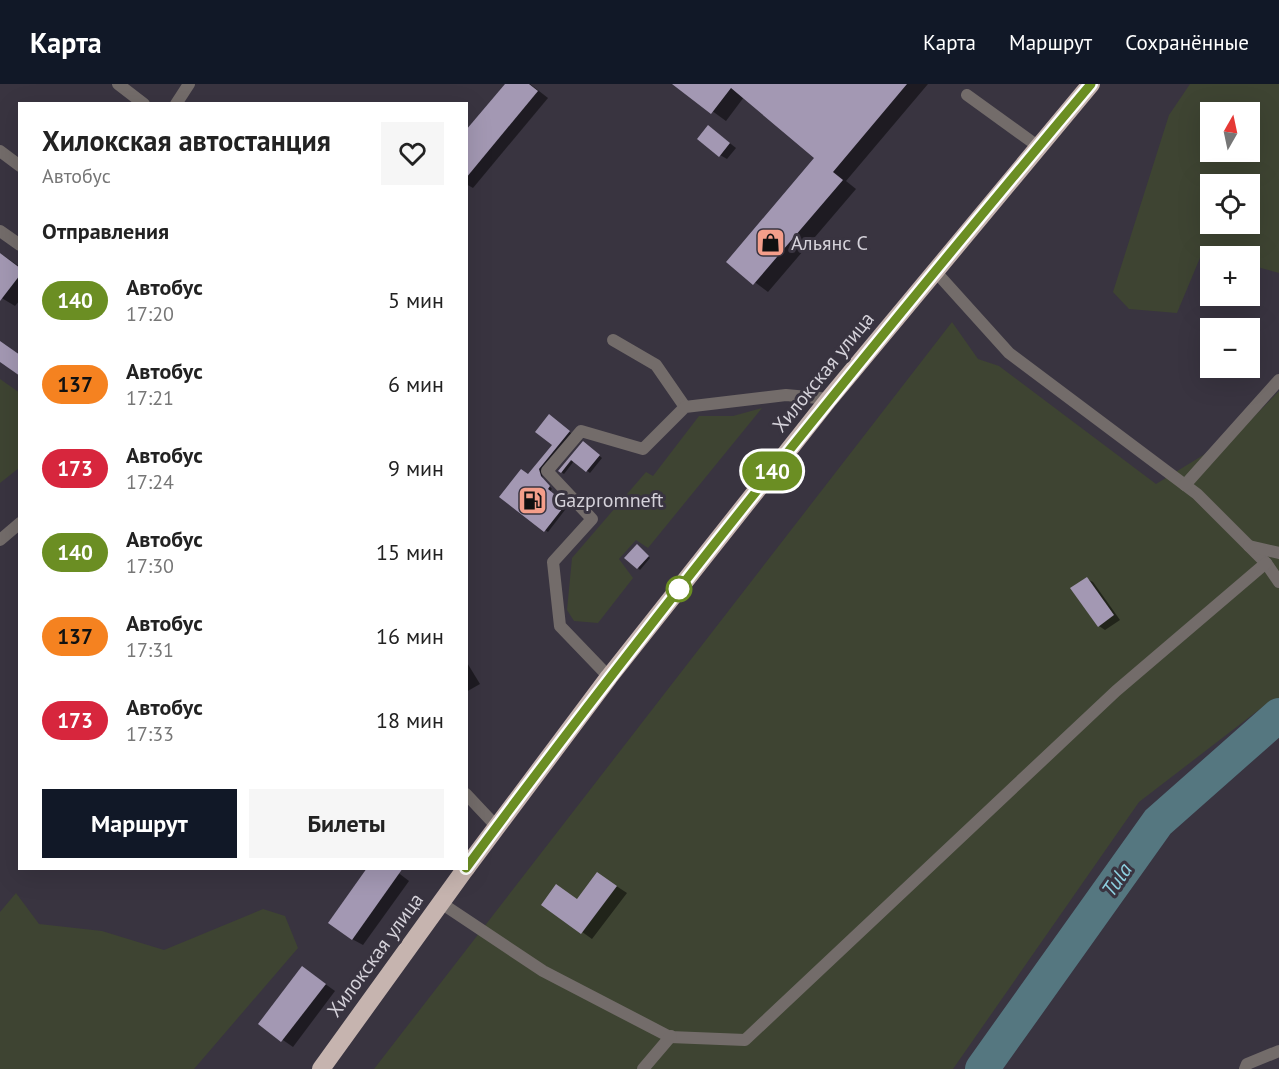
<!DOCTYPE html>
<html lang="ru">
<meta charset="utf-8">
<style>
body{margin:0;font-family:"PT Sans",sans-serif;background:#f6f6f6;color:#222;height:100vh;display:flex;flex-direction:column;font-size:22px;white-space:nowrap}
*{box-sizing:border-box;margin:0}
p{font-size:20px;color:#767676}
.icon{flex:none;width:33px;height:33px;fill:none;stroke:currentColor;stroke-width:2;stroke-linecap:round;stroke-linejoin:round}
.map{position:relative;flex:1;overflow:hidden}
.panel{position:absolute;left:18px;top:18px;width:450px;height:768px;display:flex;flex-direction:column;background:#fff;border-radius:0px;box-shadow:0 6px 24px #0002}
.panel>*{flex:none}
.badge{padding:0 12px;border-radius:20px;font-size:21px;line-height:39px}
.needle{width:39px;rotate:9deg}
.fabs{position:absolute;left:1200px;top:18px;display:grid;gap:12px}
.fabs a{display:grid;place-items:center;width:60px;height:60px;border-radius:0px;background:#fff;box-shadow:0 6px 24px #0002;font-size:30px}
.map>.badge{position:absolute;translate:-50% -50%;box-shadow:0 0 0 3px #fff}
h2{padding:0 24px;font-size:22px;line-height:54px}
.round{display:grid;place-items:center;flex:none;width:63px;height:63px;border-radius:0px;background:#f6f6f6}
.head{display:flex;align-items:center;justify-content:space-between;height:102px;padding:0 24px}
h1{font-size:28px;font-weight:800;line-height:45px}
.button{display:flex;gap:12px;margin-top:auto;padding:12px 24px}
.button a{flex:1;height:69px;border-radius:0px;background:#111827;color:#fff;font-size:24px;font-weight:800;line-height:69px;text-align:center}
.button a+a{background:#f6f6f6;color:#222}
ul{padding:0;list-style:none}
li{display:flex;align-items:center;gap:18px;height:84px;padding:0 24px}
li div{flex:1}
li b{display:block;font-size:22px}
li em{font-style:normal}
li .badge{min-width:66px;font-weight:700;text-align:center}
header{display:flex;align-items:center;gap:36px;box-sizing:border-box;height:84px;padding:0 30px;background:#111827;color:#fff}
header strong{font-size:28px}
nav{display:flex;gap:33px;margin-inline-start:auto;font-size:21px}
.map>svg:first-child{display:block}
</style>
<header>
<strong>Карта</strong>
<nav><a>Карта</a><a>Маршрут</a><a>Сохранённые</a></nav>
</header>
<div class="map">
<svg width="1279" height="985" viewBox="0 0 1279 985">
<rect width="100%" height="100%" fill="#393440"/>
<g fill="#3e4432" fill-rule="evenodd">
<path d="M1190 0H1279V189L1250 181V172H1215L1202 169 1177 229 1129 225 1113 208 1169 31ZM1210 28H1250V68H1210ZM1210 100H1250V140H1210Z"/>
<path d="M952 238 978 275 999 282 1156 400 1236 351 1279 307V615H1273L1139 718 953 985H374Z"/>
<path d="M0 295 20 309 19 384 0 399Z"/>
<path d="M762 324 648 464 636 456 619 475 633 494 598 539 574 537 567 526 572 474 646 388 653 392 699 332H733Z"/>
<path d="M16 809 39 840 102 847 164 866 263 825 285 832 298 864 194 985H0V828Z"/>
</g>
<g fill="#0007">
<path d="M507 0H530L548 14 473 104 466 100V48Z"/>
<path d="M675 0H928L846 97 856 105 768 208 728 178 817 74 744 13 726 37Z"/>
<path d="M708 42 736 64 727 75 720 71Z"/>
<path d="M0 169 20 183V216L15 222 0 213Z"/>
<path d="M552 334 572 350 541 387 543 395 552 405 549 408 568 422 548 448 501 413 529 392 554 361Z"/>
<path d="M586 361 602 374 590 389 574 377 564 390 561 388Z"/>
<path d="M640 464 650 474 640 486 638 484Z"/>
<path d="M1087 495 1093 498 1120 536 1105 546 1099 542Z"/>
<path d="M466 577 480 600 466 608Z"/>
<path d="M392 784 409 797 363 861 352 855Z"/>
<path d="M598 790 627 809 592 855 543 820 557 802 578 816Z"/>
<path d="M303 884 335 907 293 963 260 940Z"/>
</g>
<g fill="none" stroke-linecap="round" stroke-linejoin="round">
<path stroke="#557780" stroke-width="34" d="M982 985 1158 738 1279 631"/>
</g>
<g fill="#a398b3">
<path d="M505 0H529L538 7 466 94V46Z"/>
<path d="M672 0H907L833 88 843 96 753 201 726 178 814 74 731 4 711 30Z"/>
<path d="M708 41 730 59 719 73 697 55Z"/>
<path d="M0 169 20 184V191L0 217Z"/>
<path d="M0 257 20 271V292L0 278Z"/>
<path d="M549 330 570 347 539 385 541 392 550 402 548 405 566 420 544 448 499 413 521 385 528 390 552 361 535 348Z"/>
<path d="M583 357 600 371 586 388 571 376 561 389 558 387Z"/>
<path d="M637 460 649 472 637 485 624 474Z"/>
<path d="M1087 493 1114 531 1098 543 1070 504Z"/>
<path d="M367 784H403L352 856 328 839Z"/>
<path d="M597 788 617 802 581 850 541 821 556 800 577 815Z"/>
<path d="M302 882 326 900 281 958 258 940Z"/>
</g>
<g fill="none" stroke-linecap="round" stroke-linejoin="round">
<g stroke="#736c6a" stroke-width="12">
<path d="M118 0 144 20"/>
<path d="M967 11 1039 63"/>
<path d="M176 20 189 0"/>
<path d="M0 67 20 82"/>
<path d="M0 147 20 161"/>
<path d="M935 187 1009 269 1197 410 1266 479 1279 498"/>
<path d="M613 256 656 281 685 323"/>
<path d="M1185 401 1279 296"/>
<path d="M0 456 20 439"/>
<path d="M1249 462 1279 469"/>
<path d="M609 593 560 542 553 478 592 435 547 387 581 347 643 365 685 323 786 311 829 315"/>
<path d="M466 710 497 743"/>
<path d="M441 819 543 887 670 953 745 956 1116 607 1266 479"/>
<path d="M643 985 671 952"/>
</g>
<path stroke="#736c6a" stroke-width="12" d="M1245 985 1247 980 1279 967"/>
<g stroke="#c6b4af" stroke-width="18">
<path d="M466 784 609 593 829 315 1091 0"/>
<path d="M321 985 466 784"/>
</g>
</g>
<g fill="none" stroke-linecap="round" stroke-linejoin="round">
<defs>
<path id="line" d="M466 784C665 515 876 256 1091 0"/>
</defs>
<use href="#line" stroke="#fff" stroke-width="14"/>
<use href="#line" stroke="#6b8e23" stroke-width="9"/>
</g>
<defs>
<symbol id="shop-square" viewBox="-11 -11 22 22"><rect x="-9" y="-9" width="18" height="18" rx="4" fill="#f49e8a" stroke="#393440"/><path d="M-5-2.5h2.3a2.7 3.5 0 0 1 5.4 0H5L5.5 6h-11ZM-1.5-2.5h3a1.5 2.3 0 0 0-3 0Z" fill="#111"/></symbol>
<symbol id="fuel-square" viewBox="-11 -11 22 22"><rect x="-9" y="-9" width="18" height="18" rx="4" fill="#f49e8a" stroke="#393440"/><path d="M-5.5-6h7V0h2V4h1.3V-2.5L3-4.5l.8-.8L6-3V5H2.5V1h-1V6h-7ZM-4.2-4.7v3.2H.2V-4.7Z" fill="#111"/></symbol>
</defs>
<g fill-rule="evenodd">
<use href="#shop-square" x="754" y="142" width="33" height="33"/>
<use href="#fuel-square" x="516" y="400" width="33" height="33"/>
</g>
<circle fill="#fff" stroke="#6b8e23" stroke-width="3" cx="679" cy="505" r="12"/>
<g text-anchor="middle" stroke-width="6" stroke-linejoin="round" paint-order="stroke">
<g font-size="20" fill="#d5d2da" stroke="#393440" text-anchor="start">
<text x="791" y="166">Альянс С</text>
<text x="554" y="423">Gazpromneft</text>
</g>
<g font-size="20" fill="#d5d2da" stroke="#393440">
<text transform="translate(823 288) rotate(-51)" y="7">Хилокская улица</text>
<text transform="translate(375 871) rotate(-54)" y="7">Хилокская улица</text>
</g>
<g font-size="21" font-style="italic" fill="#8ed1e1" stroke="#393440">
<text transform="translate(1117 796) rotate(-55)" y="7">Tula</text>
</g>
</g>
</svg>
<div class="fabs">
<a><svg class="needle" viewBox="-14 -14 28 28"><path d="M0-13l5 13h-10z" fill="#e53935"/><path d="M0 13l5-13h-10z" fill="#767676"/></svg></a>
<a><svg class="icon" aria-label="locate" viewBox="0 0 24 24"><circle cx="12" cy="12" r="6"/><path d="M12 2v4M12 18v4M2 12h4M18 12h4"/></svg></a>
<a>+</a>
<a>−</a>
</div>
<b class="badge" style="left:772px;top:387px;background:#6b8e23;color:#fff">140</b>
<section class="panel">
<div class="head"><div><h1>Хилокская автостанция</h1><p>Автобус</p></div><a class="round"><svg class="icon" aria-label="heart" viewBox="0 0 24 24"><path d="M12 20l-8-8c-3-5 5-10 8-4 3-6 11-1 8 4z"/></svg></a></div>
<h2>Отправления</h2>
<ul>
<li><span class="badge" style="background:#6b8e23;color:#fff">140</span><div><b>Автобус</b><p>17:20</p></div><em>5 мин</em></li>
<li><span class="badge" style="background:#f58220;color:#111">137</span><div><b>Автобус</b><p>17:21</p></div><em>6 мин</em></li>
<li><span class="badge" style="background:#d7263d;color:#fff">173</span><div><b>Автобус</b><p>17:24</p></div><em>9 мин</em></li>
<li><span class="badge" style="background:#6b8e23;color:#fff">140</span><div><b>Автобус</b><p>17:30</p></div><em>15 мин</em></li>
<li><span class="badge" style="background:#f58220;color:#111">137</span><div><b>Автобус</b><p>17:31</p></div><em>16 мин</em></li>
<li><span class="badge" style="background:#d7263d;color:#fff">173</span><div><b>Автобус</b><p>17:33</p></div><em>18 мин</em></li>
</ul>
<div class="button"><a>Маршрут</a><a>Билеты</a></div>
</section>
</div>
